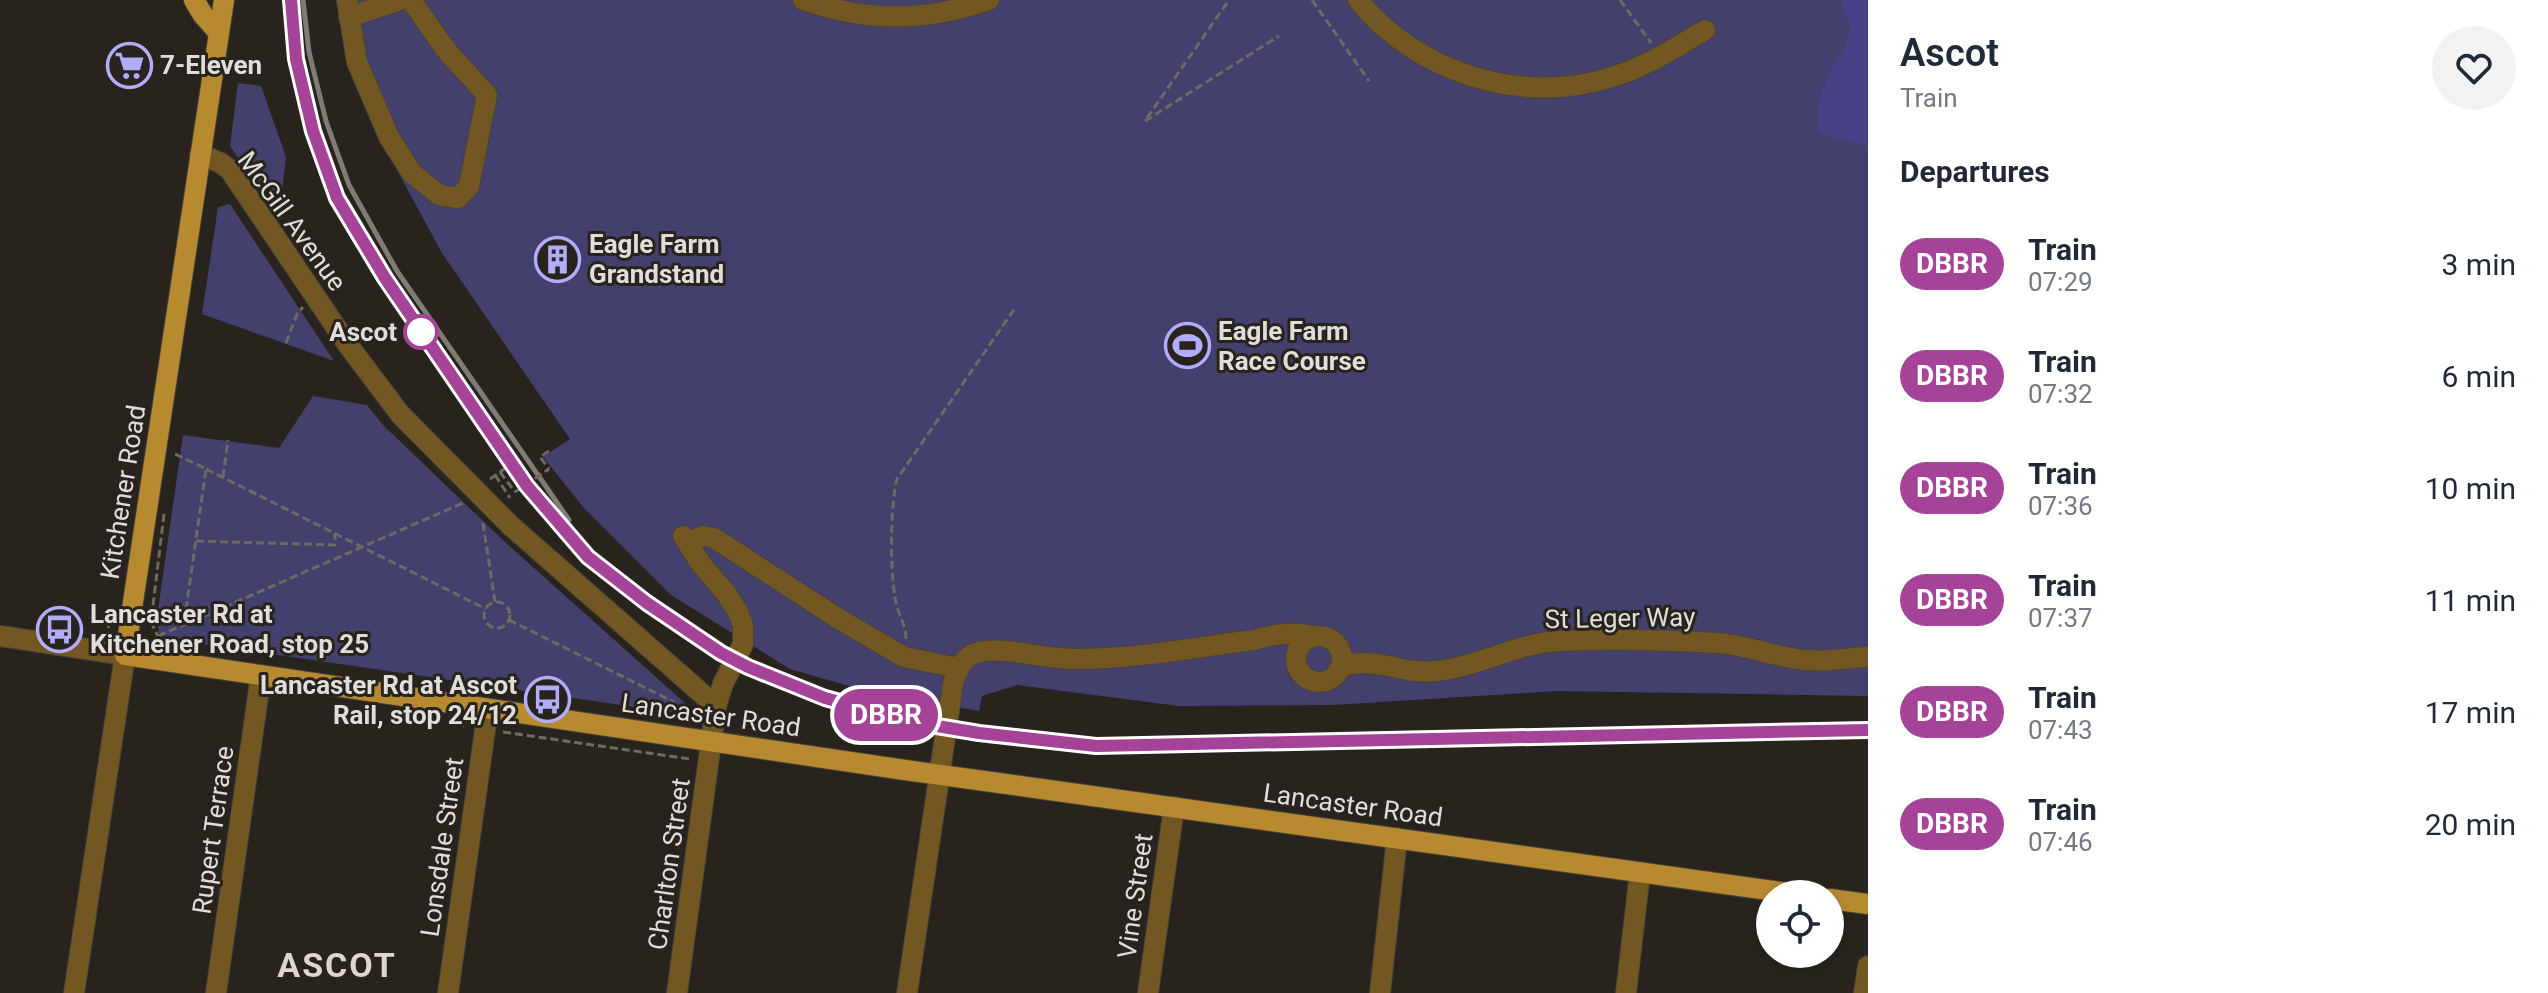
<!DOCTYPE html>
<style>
body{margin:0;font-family:Roboto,sans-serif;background:#f2f2f3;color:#1f2937;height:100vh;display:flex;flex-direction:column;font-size:30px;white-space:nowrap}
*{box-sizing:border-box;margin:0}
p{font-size:26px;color:#747a83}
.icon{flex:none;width:44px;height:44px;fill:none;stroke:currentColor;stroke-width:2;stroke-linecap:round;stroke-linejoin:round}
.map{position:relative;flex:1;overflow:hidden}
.panel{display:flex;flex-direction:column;background:#fff;width:680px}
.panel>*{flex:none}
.badge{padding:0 16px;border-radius:26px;font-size:28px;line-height:52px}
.controls{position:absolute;left:1756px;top:880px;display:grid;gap:16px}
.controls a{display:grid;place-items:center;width:88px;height:88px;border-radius:50%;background:#fff;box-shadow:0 4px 12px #0003;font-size:40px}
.map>.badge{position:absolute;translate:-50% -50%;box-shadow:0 0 0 4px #fff}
h2{padding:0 32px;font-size:30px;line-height:72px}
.round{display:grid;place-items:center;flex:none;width:84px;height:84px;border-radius:42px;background:#f2f2f3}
.head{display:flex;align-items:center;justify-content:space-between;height:136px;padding:0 32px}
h1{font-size:38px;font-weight:600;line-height:60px}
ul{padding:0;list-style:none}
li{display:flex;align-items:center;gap:24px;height:112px;padding:0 32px}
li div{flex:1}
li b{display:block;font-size:30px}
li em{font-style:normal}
li .badge{min-width:88px;font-weight:700;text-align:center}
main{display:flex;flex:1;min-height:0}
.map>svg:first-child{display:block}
</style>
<main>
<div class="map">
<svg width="1868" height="993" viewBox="0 0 1868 993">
<rect width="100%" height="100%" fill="#28241d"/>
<g fill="#43406d">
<path d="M339 0H1868V696L1557 691 1333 705 1179 706 1017 685 982 696 979 711 866 691 790 669 671 595 584 508 543 457 570 439 442 253 372 124 345 44Z"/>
<path d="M238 83 261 86 286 157 279 218 230 146Z"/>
<path d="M230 204 334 361 202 314 218 207Z"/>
<path d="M313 396 367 405 383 425 506 543 686 704V709L682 712H669L168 639 159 633 157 617 183 435 279 448Z"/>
</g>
<path fill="#494187" d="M1840 0H1868V146L1832 138 1819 131 1817 110 1828 75 1846 46 1851 29Z"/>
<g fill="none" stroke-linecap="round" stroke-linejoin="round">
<defs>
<g id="minor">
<path d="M347 0 357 62 389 137 412 173 439 195 458 198 469 186 487 95 446 50 411 0"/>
<path d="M803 0C868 22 924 22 989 0"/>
<path d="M1358 0C1417 73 1522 106 1612 77 1646 67 1675 48 1705 30"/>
<path d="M349 17 400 0"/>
<path d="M200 154 221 163 230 170 348 345 400 414 510 525 716 706"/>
<path d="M687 542 703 536 714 538 839 619 904 657 959 668"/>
<circle cx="1319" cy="659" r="23"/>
<path d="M0 636 125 655 74 993"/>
<path d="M1340 667C1379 655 1399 675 1436 671 1478 667 1516 643 1560 641 1611 639 1666 640 1718 643 1748 645 1777 658 1807 660 1827 662 1848 658 1868 657"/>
<path d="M216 993 261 675"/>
<path d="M448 993 488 709"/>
<path d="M677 993 716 706 723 684 743 644V625L737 610 725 592 701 564 683 536"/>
<path d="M907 993 953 684C957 670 963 656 979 652 1008 646 1046 660 1077 659 1136 659 1196 647 1254 640 1275 634 1293 631 1313 636"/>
<path d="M1148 993 1174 807"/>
<path d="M1380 993 1397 838"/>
<path d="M1626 993 1640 872"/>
<path d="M1864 993 1868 966"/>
</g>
<g id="major">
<path d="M194 0 203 15 218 32"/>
<path d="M224 0 125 655 898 769 1796 894"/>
<path d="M1830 899 1868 904"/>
</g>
</defs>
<use href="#minor" stroke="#46423b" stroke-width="22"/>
<use href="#major" stroke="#46423b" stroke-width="22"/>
<g stroke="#6e6b64" stroke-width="3" stroke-dasharray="8 4" stroke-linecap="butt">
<path d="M1312 0 1369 81"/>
<path d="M1620 0 1651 43"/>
<path d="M1147 118 1229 0"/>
<path d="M1145 121 1279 36"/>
<path d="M286 343 297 314 303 307"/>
<path d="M549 451 540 457 549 469"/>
<path d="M175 454 206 469 184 623"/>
<path d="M206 469 486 609"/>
<path d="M500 472 515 492"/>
<path d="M495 475 510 498"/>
<path d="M223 477 228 440"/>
<path d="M490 479 507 467"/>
<path d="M164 514 151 622 158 636 175 643"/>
<path d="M483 523 495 602"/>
<path d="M196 541 335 545V533"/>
<circle cx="497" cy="615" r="13"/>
<path d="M509 620 674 702 673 715"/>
<path d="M108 628 111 619"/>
<path d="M158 636 463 503"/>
<path d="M906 639C906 624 897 613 895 598 890 567 890 508 897 479L1015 308"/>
<path d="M449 719V724L467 726"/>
<path d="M503 732 690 759"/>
</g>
<use href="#minor" stroke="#735723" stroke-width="20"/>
<use href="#major" stroke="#b88a30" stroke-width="20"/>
<g stroke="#7f7b75" stroke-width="5">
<path d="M291 0 296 59 313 131 337 198 385 278 527 486 588 557 647 603 721 653 748 667 825 698 913 722 979 733 1096 746 1868 730"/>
<path d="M303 0 309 52 326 121 349 185 397 271 569 520"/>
</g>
<path stroke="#6e6b64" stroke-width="3" stroke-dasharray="8 4" stroke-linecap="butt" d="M515 492 549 469"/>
</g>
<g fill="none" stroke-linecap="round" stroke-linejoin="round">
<defs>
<path id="line" d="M291 0 296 59 313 131 337 198 385 278 527 486 588 557 647 603 721 653 748 667 825 698 913 722 979 733 1096 746 1868 730"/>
</defs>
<use href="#line" stroke="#fff" stroke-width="18"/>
<use href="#line" stroke="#a54399" stroke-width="12"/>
</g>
<defs>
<symbol id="supermarket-ring" viewBox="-11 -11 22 22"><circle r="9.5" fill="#28241d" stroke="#b1adfa" stroke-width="1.5"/><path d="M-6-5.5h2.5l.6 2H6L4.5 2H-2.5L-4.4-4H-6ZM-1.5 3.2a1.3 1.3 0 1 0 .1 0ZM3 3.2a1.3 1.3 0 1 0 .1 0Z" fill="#b1adfa"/></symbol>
<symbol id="building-ring" viewBox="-11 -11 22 22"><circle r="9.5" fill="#28241d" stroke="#b1adfa" stroke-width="1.5"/><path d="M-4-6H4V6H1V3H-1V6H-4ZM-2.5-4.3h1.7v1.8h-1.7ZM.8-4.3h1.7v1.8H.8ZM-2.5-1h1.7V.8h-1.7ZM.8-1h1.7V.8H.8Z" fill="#b1adfa"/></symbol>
<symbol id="stadium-ring" viewBox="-11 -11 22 22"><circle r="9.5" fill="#28241d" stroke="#b1adfa" stroke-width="1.5"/><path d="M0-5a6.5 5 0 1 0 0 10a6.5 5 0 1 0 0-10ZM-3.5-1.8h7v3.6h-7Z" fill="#b1adfa"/></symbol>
<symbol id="bus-ring" viewBox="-11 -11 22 22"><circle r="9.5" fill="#28241d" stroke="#b1adfa" stroke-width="1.5"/><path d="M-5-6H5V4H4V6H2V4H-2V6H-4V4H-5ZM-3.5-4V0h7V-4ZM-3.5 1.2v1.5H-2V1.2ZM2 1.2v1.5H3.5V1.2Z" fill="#b1adfa"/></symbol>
</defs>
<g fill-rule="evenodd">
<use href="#supermarket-ring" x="104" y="40" width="51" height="51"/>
<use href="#building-ring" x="532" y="234" width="51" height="51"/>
<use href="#stadium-ring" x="1162" y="320" width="51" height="51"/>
<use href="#bus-ring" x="34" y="604" width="51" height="51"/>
<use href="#bus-ring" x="522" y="674" width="51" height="51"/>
</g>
<circle fill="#fff" stroke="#a54399" stroke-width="4" cx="421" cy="332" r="16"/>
<g text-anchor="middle" stroke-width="6" stroke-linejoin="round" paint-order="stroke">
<g font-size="26" font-weight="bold" fill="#e1ded9" stroke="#28241d" text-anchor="start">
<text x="160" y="74">7-Eleven</text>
<text x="589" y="253">Eagle Farm<tspan x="589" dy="30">Grandstand</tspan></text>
<text x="1218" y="340">Eagle Farm<tspan x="1218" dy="30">Race Course</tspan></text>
<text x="90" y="623">Lancaster Rd at<tspan x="90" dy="30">Kitchener Road, stop 25</tspan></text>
<text x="517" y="694" text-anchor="end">Lancaster Rd at Ascot<tspan x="517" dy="30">Rail, stop 24/12</tspan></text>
</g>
<g font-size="26" fill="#e1ded9" stroke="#28241d">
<text transform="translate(292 221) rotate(54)" y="9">McGill Avenue</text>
<text transform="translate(123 492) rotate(-81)" y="9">Kitchener Road</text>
<text transform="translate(1620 618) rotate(-1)" y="9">St Leger Way</text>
<text transform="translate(711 715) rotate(8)" y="9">Lancaster Road</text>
<text transform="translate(1353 805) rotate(8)" y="9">Lancaster Road</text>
<text transform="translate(213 830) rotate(-82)" y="9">Rupert Terrace</text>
<text transform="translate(442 847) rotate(-82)" y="9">Lonsdale Street</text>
<text transform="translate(669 864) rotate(-82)" y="9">Charlton Street</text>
<text transform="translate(1135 896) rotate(-82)" y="9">Vine Street</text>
</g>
<g font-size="26" font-weight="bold" fill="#e1ded9" stroke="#28241d" text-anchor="end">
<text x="397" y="341">Ascot</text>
</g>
<g font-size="34" font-weight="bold" letter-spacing="2" fill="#dcd6cd" stroke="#28241d">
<text x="337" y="977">ASCOT</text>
</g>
</g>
</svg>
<div class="controls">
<a><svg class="icon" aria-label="locate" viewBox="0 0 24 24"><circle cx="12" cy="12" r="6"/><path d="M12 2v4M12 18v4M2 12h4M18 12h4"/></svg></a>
</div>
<b class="badge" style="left:886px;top:715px;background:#a54399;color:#fff">DBBR</b>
</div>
<section class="panel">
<div class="head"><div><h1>Ascot</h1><p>Train</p></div><a class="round"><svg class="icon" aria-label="heart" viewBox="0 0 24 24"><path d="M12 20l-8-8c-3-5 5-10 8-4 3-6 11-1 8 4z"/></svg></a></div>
<h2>Departures</h2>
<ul>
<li><span class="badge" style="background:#a54399;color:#fff">DBBR</span><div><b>Train</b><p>07:29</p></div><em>3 min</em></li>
<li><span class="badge" style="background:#a54399;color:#fff">DBBR</span><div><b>Train</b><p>07:32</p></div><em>6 min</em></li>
<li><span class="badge" style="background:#a54399;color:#fff">DBBR</span><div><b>Train</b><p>07:36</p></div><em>10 min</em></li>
<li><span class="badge" style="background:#a54399;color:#fff">DBBR</span><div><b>Train</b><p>07:37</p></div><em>11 min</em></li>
<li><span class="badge" style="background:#a54399;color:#fff">DBBR</span><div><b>Train</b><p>07:43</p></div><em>17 min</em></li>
<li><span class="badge" style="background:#a54399;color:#fff">DBBR</span><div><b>Train</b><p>07:46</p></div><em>20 min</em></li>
</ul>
</section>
</main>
